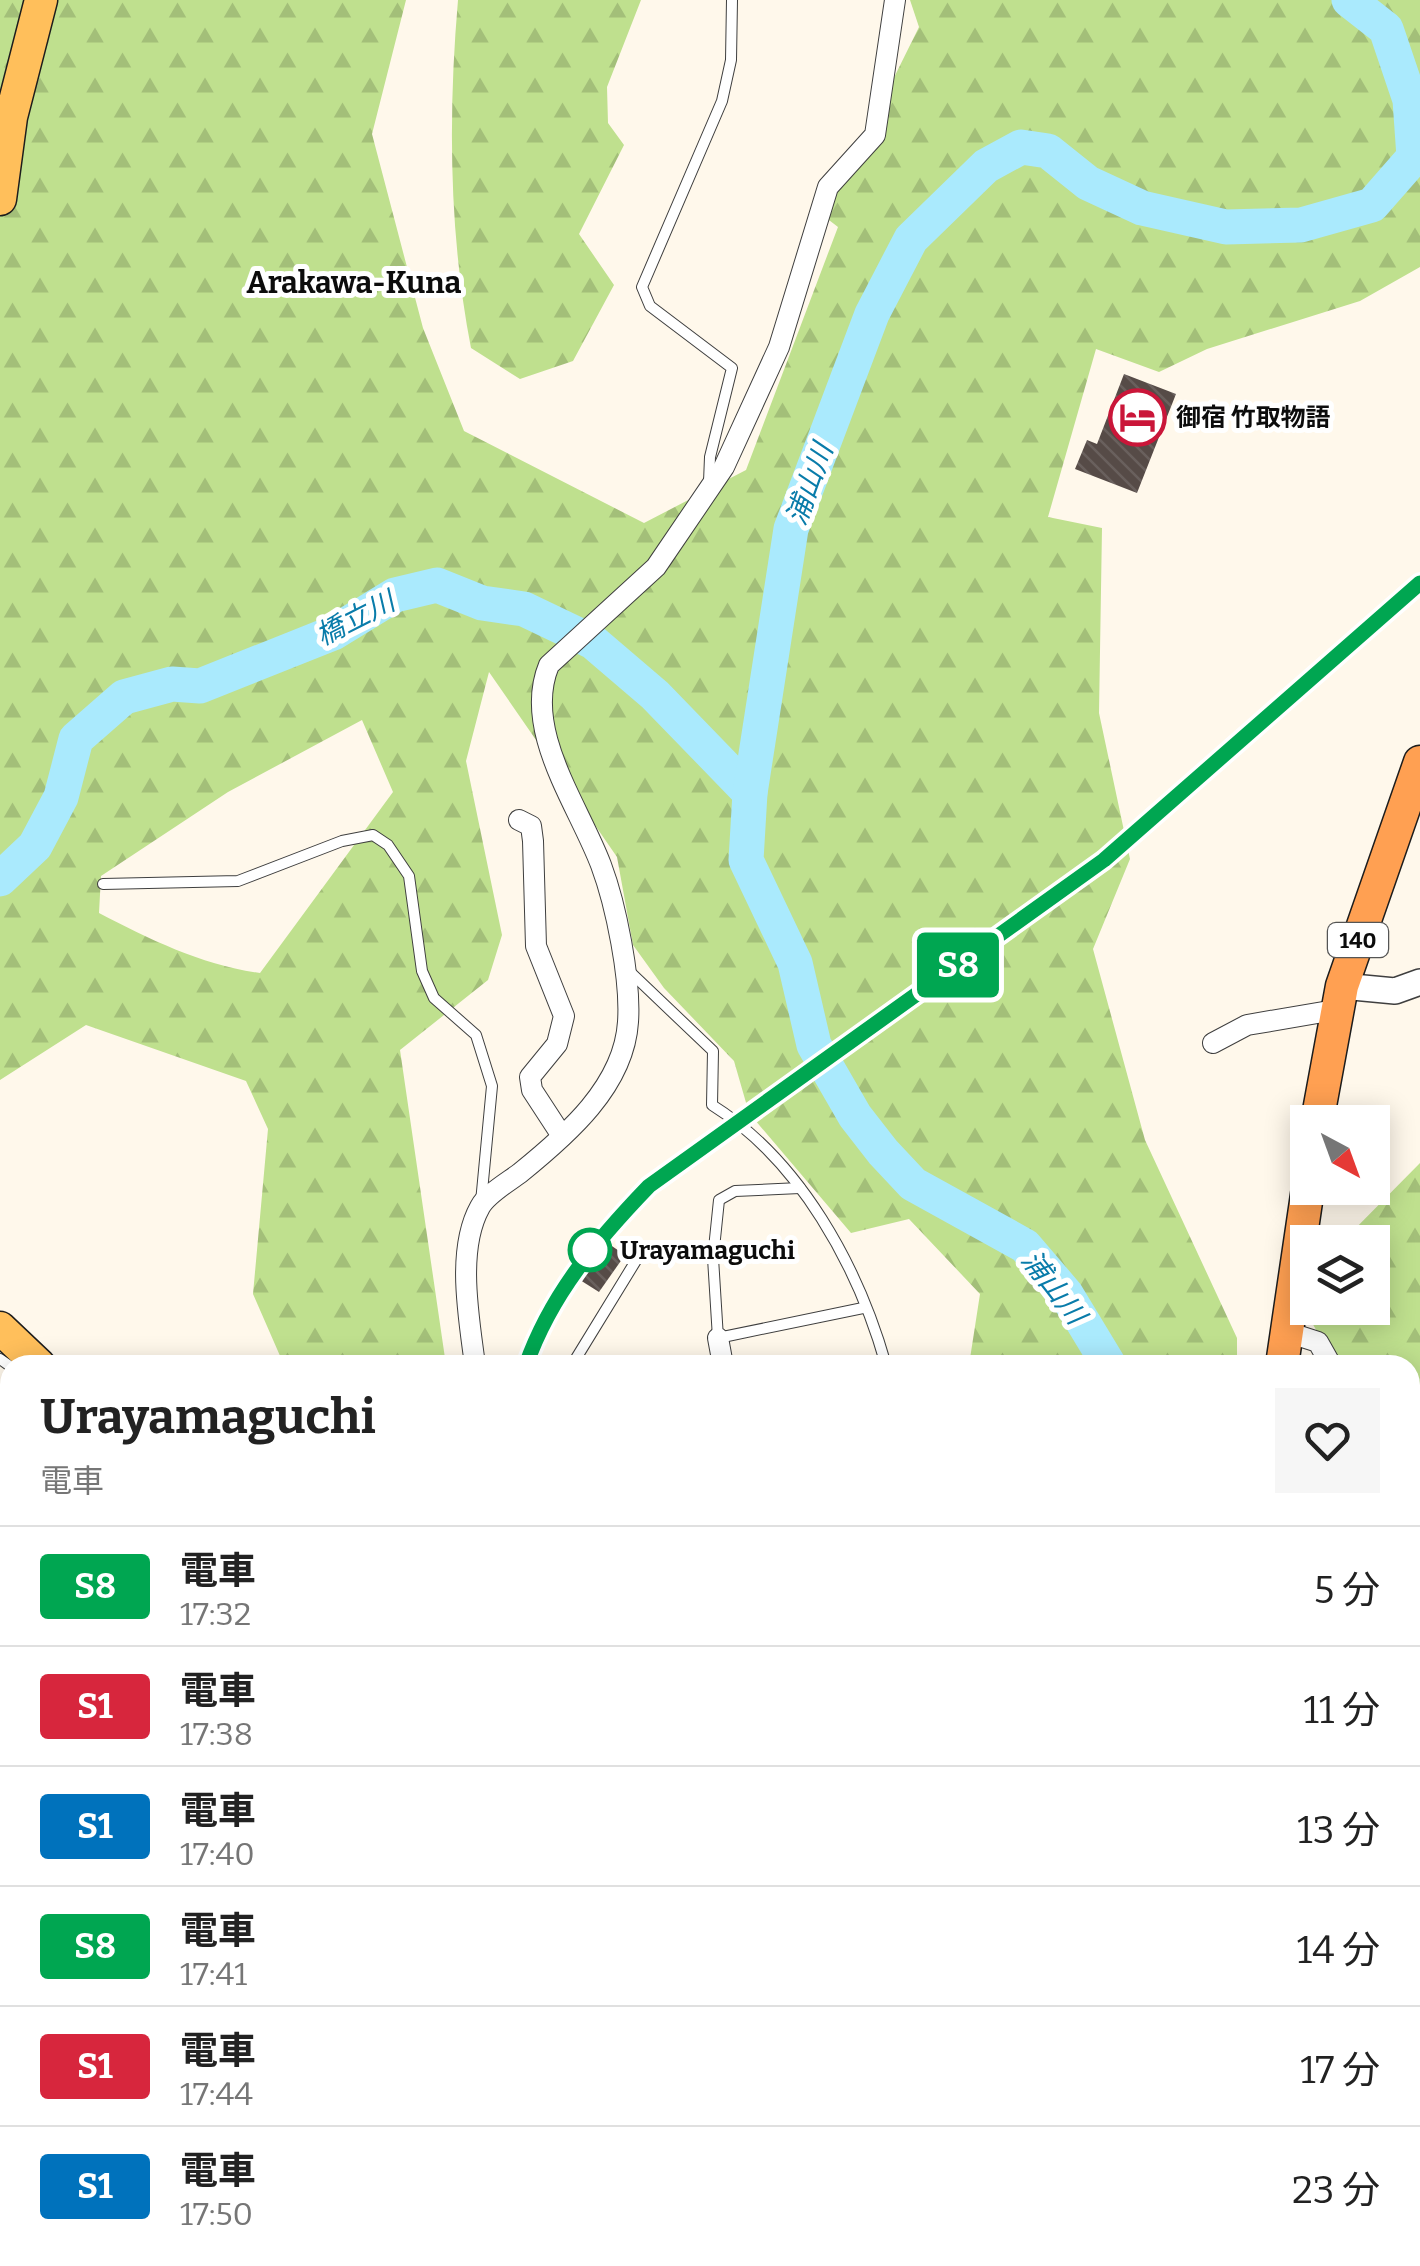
<!DOCTYPE html>
<html lang="ja">
<meta charset="utf-8">
<style>
body{margin:0;font-family:Bitter,"Noto Sans JP",serif;background:#f6f6f6;color:#222;height:100vh;display:flex;flex-direction:column;font-size:38px;white-space:nowrap}
*{box-sizing:border-box;margin:0}
p{font-size:32px;color:#767676}
.icon{flex:none;width:55px;height:55px;fill:none;stroke:currentColor;stroke-width:2;stroke-linecap:round;stroke-linejoin:round}
.map{position:relative;flex:1;overflow:hidden}
.sheet{position:absolute;left:0px;top:1355px;width:1420px;height:912px;display:flex;flex-direction:column;background:#fff;border-radius:30px 30px 0 0;box-shadow:0 5px 25px #0003}
.sheet>*{flex:none}
.badge{padding:0 20px;border-radius:8px;font-size:35px;line-height:65px}
.needle{width:65px;rotate:139deg}
.controls{position:absolute;left:1290px;top:1105px;display:grid;gap:20px}
.controls a{display:grid;place-items:center;width:100px;height:100px;border-radius:0px;background:#fff;box-shadow:0 5px 25px #0003;font-size:50px}
.map>.badge{position:absolute;translate:-50% -50%;box-shadow:0 0 0 5px #fff}
.round{display:grid;place-items:center;flex:none;width:105px;height:105px;border-radius:0px;background:#f6f6f6}
.overview{display:flex;align-items:center;justify-content:space-between;height:170px;padding:0 40px}
h1{font-size:48px;font-weight:700;line-height:75px}
ul{padding:0;list-style:none}
li{display:flex;align-items:center;gap:30px;height:120px;padding:0 40px;border-top:2px solid #e0e0e0}
li div{flex:1}
li b{display:block;font-size:38px}
li em{font-style:normal}
li .badge{min-width:110px;font-weight:700;text-align:center}
.map>svg:first-child{display:block}
</style>
<div class="map">
<svg width="1420" height="2266" viewBox="0 0 1420 2266">
<defs>
<pattern id="forest-firs" width="22" height="20" patternUnits="userSpaceOnUse" patternTransform="scale(2.5)"><rect width="22" height="20" fill="#bfe08e"/><path d="M5 1l3.5 6h-7zM16 11l3.5 6h-7z" fill="#a3bf79"/></pattern>
<pattern id="building-back-hatch" width="6" height="6" patternUnits="userSpaceOnUse" patternTransform="scale(2.5)"><rect width="6" height="6" fill="#564b47"/><path d="M-1 5l2 2M0 0l6 6M5-1l2 2" fill="none" stroke="#69605d"/></pattern>
</defs>
<rect width="100%" height="100%" fill="#fff8eb"/>
<g fill="url(#forest-firs)" fill-rule="evenodd">
<path d="M0 0H406L372 134 423 328 464 431 644 523 746 470 838 227 825 217 919 27 910 0H1420V267L1360 301 1207 349 1159 372 1096 349 1048 517 1102 528 1099 713 1130 859 1093 949 1145 1140 1237 1338V1365H969L980 1294 909 1219 851 1233 749 1113 734 1061 664 988 633 945 617 857 489 672 466 761 502 935 488 980 400 1050 446 1365H284L253 1294 268 1129 246 1081 86 1025 0 1080ZM362 720 393 792 260 973C202 965 151 940 99 913L101 876 228 792Z"/>
<path d="M458 0H641L607 87 608 123 624 145 579 234 614 285 573 361 520 379 471 348C449 235 448 115 458 0Z"/>
<path d="M1420 1163V1922L1410 1932V1365H1327V1349L1311 1321 1316 1308H1372V1242H1342Z"/>
<path d="M0 1601 10 1603V2258H584L583 2266H0Z"/>
<path d="M768 2258H1198L1180 2266H771Z"/>
</g>
<g fill="none" stroke-linecap="round" stroke-linejoin="round">
<g stroke="#aaeafd" stroke-width="35">
<path d="M0 879 35 846 61 797 76 739 124 697 172 684 200 686 333 633 395 595 437 585 482 603 524 609 593 642 655 695 750 793"/>
<path d="M1109 1365 1066 1294 1025 1246 913 1184 883 1152 855 1116 814 1045 795 963 746 860 750 793 791 529 872 314 911 239 986 166 1021 147 1048 151 1088 183 1142 208 1226 227 1301 225 1372 205 1414 157 1410 100 1386 29 1349 0"/>
<path d="M1410 2055H1420"/>
</g>
</g>
<g fill="url(#building-back-hatch)">
<path d="M1124 374 1176 394 1137 493 1075 469 1087 440 1097 444Z"/>
<path d="M606 1242 625 1255 599 1292 580 1280Z"/>
</g>
<g fill="none" stroke-linecap="round" stroke-linejoin="round">
<defs>
<g id="service">
<path d="M709 482 710 457 732 368 650 306 642 287 722 101 731 60 732 0"/>
<path d="M103 884 238 881 342 841 373 835 388 845 409 876 422 971 434 998 476 1035 492 1086 481 1202"/>
<path d="M627 969 713 1051 712 1105C800 1160 858 1266 886 1365"/>
<path d="M800 1188 735 1191 719 1200 713 1258 718 1338 863 1308"/>
<path d="M0 1359 10 1366"/>
<path d="M572 1365 640 1254"/>
<path d="M0 1426 10 1423"/>
</g>
<g id="minor">
<path d="M519 820 531 826 533 841 536 946 564 1016 557 1044 530 1077 532 1090 562 1136"/>
<path d="M1213 1043 1247 1025 1335 1010"/>
<path d="M1287 1332 1318 1342 1331 1365"/>
<path d="M718 1338 723 1365"/>
<path d="M475 1365C469 1318 456 1250 480 1207 487 1194 508 1182 520 1173 567 1135 624 1086 628 1022 631 979 616 905 601 865 578 804 522 730 549 665L656 567 724 467 779 347 828 187 875 135 895 0"/>
</g>
<g id="tertiary">
<path d="M1342 986 1395 991 1420 982"/>
<path d="M1410 1484 1420 1487"/>
</g>
<g id="primary">
<path d="M0 199 11 117 41 0"/>
<path d="M0 1328 39 1365"/>
<path d="M725 2258 729 2266"/>
</g>
<g id="trunk">
<path d="M1317 1122 1342 986 1420 762"/>
<path d="M1282 1365 1308 1188"/>
<path d="M883 2258 884 2266"/>
</g>
</defs>
<use href="#service" stroke="#3f3f3f" stroke-width="12"/>
<use href="#minor" stroke="#3f3f3f" stroke-width="22"/>
<use href="#tertiary" stroke="#3f3f3f" stroke-width="28"/>
<use href="#primary" stroke="#1d1d1d" stroke-width="35"/>
<use href="#trunk" stroke="#1d1d1d" stroke-width="35"/>
<use href="#service" stroke="#fff" stroke-width="10"/>
<use href="#minor" stroke="#fff" stroke-width="20"/>
<use href="#tertiary" stroke="#fff" stroke-width="25"/>
<use href="#primary" stroke="#ffbf5b" stroke-width="32"/>
<use href="#trunk" stroke="#ffa052" stroke-width="32"/>
<defs>
<g id="rail">
<path d="M526 1365C551 1294 598 1240 649 1186L1104 859 1420 583"/>
<path d="M671 2266 673 2258"/>
</g>
</defs>
<use href="#rail" stroke="#ca1639" stroke-width="10"/>
<use href="#rail" stroke="#fff" stroke-width="6" stroke-dasharray="19" stroke-linecap="butt"/>
</g>
<g fill="none" stroke-linecap="round" stroke-linejoin="round">
<defs>
<path id="line" d="M526 1365C551 1294 597 1240 649 1186L1104 860 1420 583"/>
</defs>
<use href="#line" stroke="#fff" stroke-width="22"/>
<use href="#line" stroke="#00a651" stroke-width="15"/>
</g>
<defs>
<symbol id="hotel-ring" viewBox="-11 -11 22 22"><circle r="9.5" fill="#fff" stroke="#ca1639" stroke-width="1.5"/><path d="M-6-4.5h1.5V1H6V5H4.5V3h-9V5H-6ZM-4 0a1.8 1.8 0 1 1 3.6 0ZM.5 0V-2.5h3Q6-2.5 6 0Z" fill="#ca1639"/></symbol>
</defs>
<g fill-rule="evenodd">
<use href="#hotel-ring" x="1106" y="386" width="63" height="63"/>
</g>
<circle fill="#fff" stroke="#00a651" stroke-width="5" cx="590" cy="1250" r="20"/>
<g text-anchor="middle" stroke-width="10" stroke-linejoin="round" paint-order="stroke">
<rect fill="#fff" stroke="#555" stroke-width="2.5" x="1328" y="923" width="60" height="34" rx="8"/>
<g font-size="22" font-weight="bold" fill="#0c0c0c">
<text x="1358" y="948">140</text>
</g>
<g font-size="25" font-weight="bold" fill="#0c0c0c" stroke="#fff" text-anchor="start">
<text x="1176" y="426">御宿 竹取物語</text>
</g>
<g font-size="25" font-weight="bold" fill="#0c0c0c" stroke="#fff" text-anchor="start">
<text x="620" y="1259">Urayamaguchi</text>
</g>
<g font-size="28" font-style="italic" fill="#097caa" stroke="#fff">
<text transform="translate(809 484) rotate(-70)" y="10">浦山川</text>
<text transform="translate(355 618) rotate(-27)" y="10">橋立川</text>
<text transform="translate(1054 1287) rotate(52)" y="10">浦山川</text>
</g>
<g font-size="30" font-weight="bold" fill="#0c0c0c" stroke="#fff">
<text x="354" y="293">Arakawa-Kuna</text>
</g>
</g>
</svg>
<div class="controls">
<a><svg class="needle" viewBox="-14 -14 28 28"><path d="M0-13l5 13h-10z" fill="#e53935"/><path d="M0 13l5-13h-10z" fill="#767676"/></svg></a>
<a><svg class="icon" aria-label="layers" viewBox="0 0 24 24"><path d="M12 4l9 5-9 5-9-5zM3 14l9 5 9-5"/></svg></a>
</div>
<b class="badge" style="left:958px;top:965px;background:#00a651;color:#fff">S8</b>
<section class="sheet">
<div class="overview"><div><h1>Urayamaguchi</h1><p>電車</p></div><a class="round"><svg class="icon" aria-label="heart" viewBox="0 0 24 24"><path d="M12 20l-8-8c-3-5 5-10 8-4 3-6 11-1 8 4z"/></svg></a></div>
<ul>
<li><span class="badge" style="background:#00a651;color:#fff">S8</span><div><b>電車</b><p>17:32</p></div><em>5 分</em></li>
<li><span class="badge" style="background:#d7263d;color:#fff">S1</span><div><b>電車</b><p>17:38</p></div><em>11 分</em></li>
<li><span class="badge" style="background:#0072bc;color:#fff">S1</span><div><b>電車</b><p>17:40</p></div><em>13 分</em></li>
<li><span class="badge" style="background:#00a651;color:#fff">S8</span><div><b>電車</b><p>17:41</p></div><em>14 分</em></li>
<li><span class="badge" style="background:#d7263d;color:#fff">S1</span><div><b>電車</b><p>17:44</p></div><em>17 分</em></li>
<li><span class="badge" style="background:#0072bc;color:#fff">S1</span><div><b>電車</b><p>17:50</p></div><em>23 分</em></li>
</ul>
</section>
</div>
